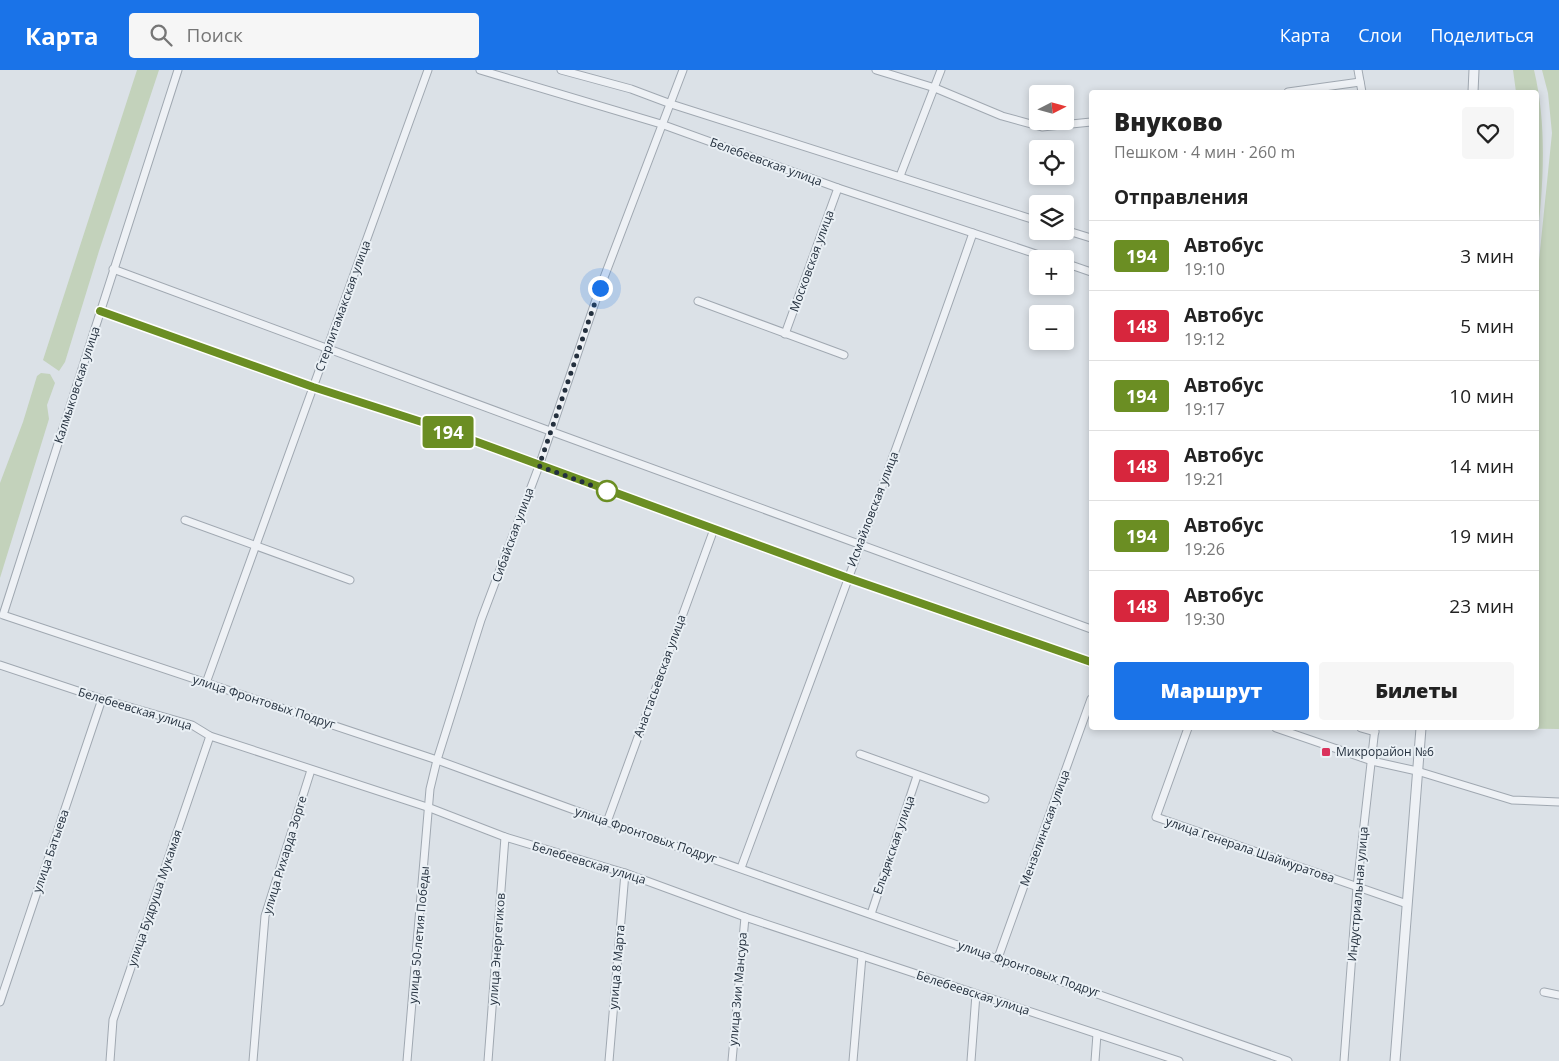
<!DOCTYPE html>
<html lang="ru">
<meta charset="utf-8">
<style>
body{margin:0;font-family:"Open Sans",sans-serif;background:#f6f6f6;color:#222;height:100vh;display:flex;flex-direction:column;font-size:19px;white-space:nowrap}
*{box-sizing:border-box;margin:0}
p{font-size:16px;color:#767676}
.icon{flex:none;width:28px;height:28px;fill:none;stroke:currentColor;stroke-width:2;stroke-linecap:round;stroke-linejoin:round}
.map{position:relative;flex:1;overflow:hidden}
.details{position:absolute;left:1089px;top:20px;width:450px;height:640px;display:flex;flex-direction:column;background:#fff;border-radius:5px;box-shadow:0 2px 8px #0003}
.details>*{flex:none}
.badge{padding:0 10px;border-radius:4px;font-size:18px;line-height:32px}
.needle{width:32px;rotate:84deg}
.buttons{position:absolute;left:1029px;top:15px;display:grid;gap:10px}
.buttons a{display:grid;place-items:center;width:45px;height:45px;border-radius:5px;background:#fff;box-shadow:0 2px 8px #0003;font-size:25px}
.you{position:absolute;width:25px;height:25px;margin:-12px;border:4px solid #fff;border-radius:50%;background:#1a73e8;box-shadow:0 0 0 8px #1a73e833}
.map>.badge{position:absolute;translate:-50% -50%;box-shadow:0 0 0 2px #fff}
h2{padding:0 25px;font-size:19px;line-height:45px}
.round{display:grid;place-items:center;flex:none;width:52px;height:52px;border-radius:5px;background:#f6f6f6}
.head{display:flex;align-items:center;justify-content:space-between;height:85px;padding:0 25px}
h1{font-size:24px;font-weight:800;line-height:38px}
.action{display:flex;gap:10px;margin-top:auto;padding:10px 25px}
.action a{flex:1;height:58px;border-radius:5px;background:#1a73e8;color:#fff;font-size:20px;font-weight:800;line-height:58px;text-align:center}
.action a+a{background:#f6f6f6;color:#222}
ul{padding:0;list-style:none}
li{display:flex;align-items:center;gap:15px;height:70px;padding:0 25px;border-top:1px solid #e0e0e0}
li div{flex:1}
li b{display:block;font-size:19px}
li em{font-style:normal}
li .badge{min-width:55px;font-weight:700;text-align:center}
header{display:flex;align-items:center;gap:30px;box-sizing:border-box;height:70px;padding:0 25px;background:#1a73e8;color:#fff}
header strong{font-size:24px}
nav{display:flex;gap:28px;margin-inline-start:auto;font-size:18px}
.search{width:350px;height:45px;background:#f6f6f6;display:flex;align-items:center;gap:12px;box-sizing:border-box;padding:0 18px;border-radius:5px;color:#767676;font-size:19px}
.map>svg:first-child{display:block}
</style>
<header>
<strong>Карта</strong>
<div class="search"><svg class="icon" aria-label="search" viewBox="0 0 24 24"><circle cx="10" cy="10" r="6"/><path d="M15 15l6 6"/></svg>Поиск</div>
<nav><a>Карта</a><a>Слои</a><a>Поделиться</a></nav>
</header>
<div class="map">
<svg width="1559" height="991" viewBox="0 0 1559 991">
<rect width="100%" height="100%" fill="#dbe1e7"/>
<g fill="#c3d2bb">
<path d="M137 0H159L99 181 65 292 59 301 43 290Z"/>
<path d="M1513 0H1534C1548 58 1543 121 1536 180V22H1516Z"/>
<path d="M1542 0H1559V659L1502 658H1536V220L1552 63 1548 23Z"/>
<path d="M41 303 50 304 55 313 47 335 49 349 0 508V413L23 352 37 306Z"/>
</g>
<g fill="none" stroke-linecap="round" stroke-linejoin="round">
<defs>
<g id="minor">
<path d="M178 0 3 545 437 690 607 752 1288 991"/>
<path d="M480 0 661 54 838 118 1051 189"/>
<path d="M561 0 631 19 671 34 1038 151"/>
<path d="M876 0 935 18 1002 46 1042 57 1091 52"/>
<path d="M1358 0 1362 22"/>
<path d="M1288 22 1360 12"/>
<path d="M900 106 941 0"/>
<path d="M1065 160 1091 168"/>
<path d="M1065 193 1091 202"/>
<path d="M113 199 550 361 1091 559"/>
<path d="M698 231 844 285"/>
<path d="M101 241 313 317 428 355 848 508 1091 593"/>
<path d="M785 264 838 118"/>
<path d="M185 450 350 510"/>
<path d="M0 595 102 629 192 655 210 666 430 738 505 767 625 803 745 847 1179 991"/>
<path d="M206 613 428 0"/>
<path d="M1188 658 1156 747 1407 834"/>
<path d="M1276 658 1372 691 1417 701 1512 730 1559 732"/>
<path d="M1361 658 1375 662"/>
<path d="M860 684 985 729"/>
<path d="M607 752 714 459"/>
<path d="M741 798C819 587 899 376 973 163"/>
<path d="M871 844 917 706"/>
<path d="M998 888 1091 629"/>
<path d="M1544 922 1559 925"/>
<path d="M0 932 102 629"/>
<path d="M110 991 113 950 210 666"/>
<path d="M253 991 265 846 311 700"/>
<path d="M407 991 430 719 437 690 481 550 539 396 600 218 683 0"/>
<path d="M488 991 505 767"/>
<path d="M609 991 625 803"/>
<path d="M732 991 745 847"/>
<path d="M853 991 862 886"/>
<path d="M971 991 976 924"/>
<path d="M1095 991 1097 964"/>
<path d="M1344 991 1357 817 1375 658"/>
</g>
<g id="tertiary">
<path d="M1473 22 1474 0"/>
<path d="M1395 991 1421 658"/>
</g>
</defs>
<use href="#minor" stroke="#a0a8b1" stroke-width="9"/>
<use href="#tertiary" stroke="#a0a8b1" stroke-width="11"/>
<use href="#minor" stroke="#eef1f5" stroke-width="7"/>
<use href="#tertiary" stroke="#eef1f5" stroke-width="9"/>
</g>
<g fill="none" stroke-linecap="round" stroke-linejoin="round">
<defs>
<path id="line" d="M100 241 313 317 428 354 848 508 1091 592"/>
</defs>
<use href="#line" stroke="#fff" stroke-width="11"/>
<use href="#line" stroke="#6b8e23" stroke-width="8"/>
<path stroke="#24303e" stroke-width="5" stroke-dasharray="0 9" d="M600 218 539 396 607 421"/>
</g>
<circle fill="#fff" stroke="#6b8e23" stroke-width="2.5" cx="607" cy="421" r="10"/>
<rect fill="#da325c" stroke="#eaf0f5" stroke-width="2" x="1321" y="677" width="10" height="10" rx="2.5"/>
<g text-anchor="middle" stroke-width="4" stroke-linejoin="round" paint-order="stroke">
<g font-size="12" fill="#24303e" stroke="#eaf0f5">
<text transform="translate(766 92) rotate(20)" y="4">Белебеевская улица</text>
<text transform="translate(812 191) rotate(-70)" y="4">Московская улица</text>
<text transform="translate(343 236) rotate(-70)" y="4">Стерлитамакская улица</text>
<text transform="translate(77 315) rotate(-72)" y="4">Калмыковская улица</text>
<text transform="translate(873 439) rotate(-69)" y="4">Исмайловская улица</text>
<text transform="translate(513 465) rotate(-70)" y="4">Сибайская улица</text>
<text transform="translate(660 606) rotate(-70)" y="4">Анастасьевская улица</text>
<text transform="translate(264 632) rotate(18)" y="4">улица Фронтовых Подруг</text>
<text transform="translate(135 639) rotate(17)" y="4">Белебеевская улица</text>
<text transform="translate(1045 758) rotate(-70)" y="4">Мензелинская улица</text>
<text transform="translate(646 765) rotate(19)" y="4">улица Фронтовых Подруг</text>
<text transform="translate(894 775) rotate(-71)" y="4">Ельдякская улица</text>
<text transform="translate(1250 780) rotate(19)" y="4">улица Генерала Шаймуратова</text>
<text transform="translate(51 781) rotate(-71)" y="4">улица Батыева</text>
<text transform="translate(285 785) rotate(-73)" y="4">улица Рихарда Зорге</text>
<text transform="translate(589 793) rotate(17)" y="4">Белебеевская улица</text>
<text transform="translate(1358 824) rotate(-85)" y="4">Индустриальная улица</text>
<text transform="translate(155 828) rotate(-71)" y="4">улица Будруша Мукамая</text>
<text transform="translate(419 865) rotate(-85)" y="4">улица 50-летия Победы</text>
<text transform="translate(497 879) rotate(-86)" y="4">улица Энергетиков</text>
<text transform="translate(617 897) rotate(-85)" y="4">улица 8 Марта</text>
<text transform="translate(1029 899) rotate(19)" y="4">улица Фронтовых Подруг</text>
<text transform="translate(738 919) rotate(-85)" y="4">улица Зии Мансура</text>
<text transform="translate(973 923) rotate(18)" y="4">Белебеевская улица</text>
</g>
<g font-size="12" fill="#24303e" stroke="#eaf0f5" text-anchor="start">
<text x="1336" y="686">Микрорайон №6</text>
</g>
</g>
</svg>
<div class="buttons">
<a><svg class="needle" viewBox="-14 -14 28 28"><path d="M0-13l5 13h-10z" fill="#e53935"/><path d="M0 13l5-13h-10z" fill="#767676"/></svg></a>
<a><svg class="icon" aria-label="locate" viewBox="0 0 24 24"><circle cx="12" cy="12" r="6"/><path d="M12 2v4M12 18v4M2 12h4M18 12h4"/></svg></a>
<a><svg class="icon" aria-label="layers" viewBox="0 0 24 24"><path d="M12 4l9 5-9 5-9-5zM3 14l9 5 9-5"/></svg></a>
<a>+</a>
<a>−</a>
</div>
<div class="you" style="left:600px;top:218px"></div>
<b class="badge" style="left:448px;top:362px;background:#6b8e23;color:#fff">194</b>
<section class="details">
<div class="head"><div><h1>Внуково</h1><p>Пешком · 4 мин · 260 m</p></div><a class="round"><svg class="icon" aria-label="heart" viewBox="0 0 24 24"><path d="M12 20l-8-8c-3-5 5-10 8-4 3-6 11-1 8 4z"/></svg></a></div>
<h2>Отправления</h2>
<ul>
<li><span class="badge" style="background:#6b8e23;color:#fff">194</span><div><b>Автобус</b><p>19:10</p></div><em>3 мин</em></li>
<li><span class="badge" style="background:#d7263d;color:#fff">148</span><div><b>Автобус</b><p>19:12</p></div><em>5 мин</em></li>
<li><span class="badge" style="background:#6b8e23;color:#fff">194</span><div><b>Автобус</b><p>19:17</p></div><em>10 мин</em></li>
<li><span class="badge" style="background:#d7263d;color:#fff">148</span><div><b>Автобус</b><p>19:21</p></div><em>14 мин</em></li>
<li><span class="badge" style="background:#6b8e23;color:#fff">194</span><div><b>Автобус</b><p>19:26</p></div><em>19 мин</em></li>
<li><span class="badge" style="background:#d7263d;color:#fff">148</span><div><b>Автобус</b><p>19:30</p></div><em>23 мин</em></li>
</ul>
<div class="action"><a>Маршрут</a><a>Билеты</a></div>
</section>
</div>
